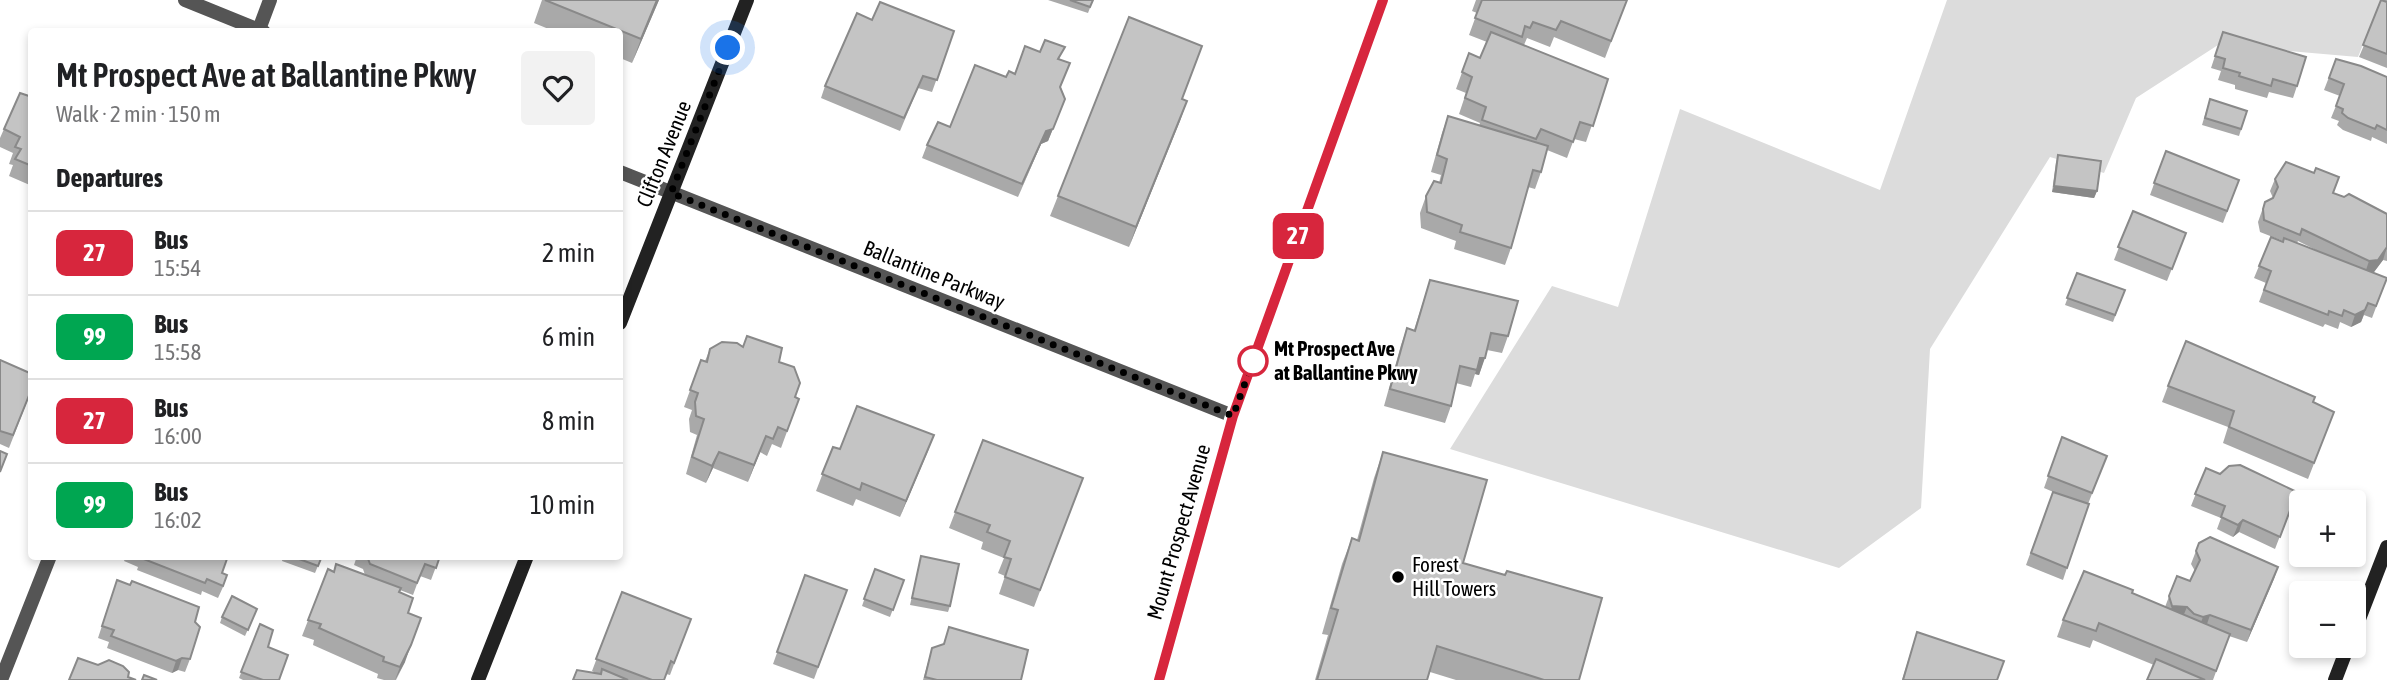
<!DOCTYPE html>
<meta charset="utf-8">
<style>
body{margin:0;font-family:"Asap Condensed",sans-serif;background:#f2f2f2;color:#202124;height:100vh;display:flex;flex-direction:column;font-size:26px;white-space:nowrap}
*{box-sizing:border-box;margin:0}
p{font-size:23px;color:#757577}
.icon{flex:none;width:38px;height:38px;fill:none;stroke:currentColor;stroke-width:2;stroke-linecap:round;stroke-linejoin:round}
.map{position:relative;flex:1;overflow:hidden}
.side{position:absolute;left:28px;top:28px;width:595px;height:532px;display:flex;flex-direction:column;background:#fff;border-radius:7px;box-shadow:0 4px 10px #0003}
.side>*{flex:none}
.badge{padding:0 14px;border-radius:10px;font-size:24px;line-height:46px}
.controls{position:absolute;left:2289px;top:490px;display:grid;gap:14px}
.controls a{display:grid;place-items:center;width:77px;height:77px;border-radius:7px;background:#fff;box-shadow:0 4px 10px #0003;font-size:35px}
.you{position:absolute;width:35px;height:35px;margin:-18px;border:5px solid #fff;border-radius:50%;background:#1a73e8;box-shadow:0 0 0 10px #1a73e833}
.map>.badge{position:absolute;translate:-50% -50%;box-shadow:0 0 0 4px #fff}
h2{padding:0 28px;font-size:26px;line-height:63px}
.round{display:grid;place-items:center;flex:none;width:74px;height:74px;border-radius:7px;background:#f2f2f2}
.head{display:flex;align-items:center;justify-content:space-between;height:119px;padding:0 28px}
h1{font-size:33px;font-weight:600;line-height:52px}
ul{padding:0;list-style:none}
li{display:flex;align-items:center;gap:21px;height:84px;padding:0 28px;border-top:2px solid #e0e0e0}
li div{flex:1}
li b{display:block;font-size:26px}
li em{font-style:normal}
li .badge{min-width:77px;font-weight:700;text-align:center}
.map>svg:first-child{display:block}
</style>
<div class="map">
<svg width="2387" height="680" viewBox="0 0 2387 680">
<rect width="100%" height="100%" fill="#fff"/>
<path fill="#dcdcdc" d="M1947 0H2381L2358 57 2218 45 2136 98 2104 173 2050 157 1930 349 1921 508 1839 568 1450 449 1552 286 1618 307 1680 109 1880 190Z"/>
<g fill="none" stroke-linecap="round" stroke-linejoin="round">
<g stroke="#555" stroke-width="14">
<path d="M185 0 264 32"/>
<path d="M258 32 270 0"/>
<path d="M620 172 1233 416"/>
<path d="M1 680 50 556"/>
</g>
<g stroke="#222" stroke-width="14">
<path d="M620 323 747 0"/>
<path d="M2354 632 2387 547"/>
<path d="M478 680 527 556"/>
<path d="M1159 680 1233 416 1383 0"/>
<path d="M2335 680 2348 646"/>
</g>
</g>
<g fill="#a9a9a9" fill-rule="evenodd">
<path d="M542 0H659L632 63 620 58V32H556L534 23Z"/>
<path d="M1048 0H1093L1088 13Z"/>
<path d="M1476 0H1627L1605 58 1554 37 1550 47 1527 38 1524 45 1519 43 1608 79 1586 142 1574 139 1567 158 1547 150 1541 172 1535 189 1528 187 1511 248 1505 265 1454 249 1456 241 1421 228 1420 213 1426 196 1439 183 1441 175 1431 172 1442 133 1448 116 1479 126 1480 123 1459 114 1466 93 1456 89 1469 53 1480 58 1487 42 1469 35 1477 13 1472 11Z"/>
<path d="M2383 0H2387V68L2359 57Z"/>
<path d="M954 31 932 92 918 88 900 131 821 98 825 86Z"/>
<path d="M2223 32 2297 86 2293 98 2269 92 2267 98 2235 89V85L2218 80 2221 71 2211 68Z"/>
<path d="M2336 59 2387 77V144L2372 137 2371 141 2343 130 2337 125 2339 121 2331 118 2340 96 2324 90Z"/>
<path d="M1060 60 1061 88 1065 99 1048 141 1041 144 1018 197 922 158 927 145 950 127 1006 77Z"/>
<path d="M32 97V186L9 176 13 165 9 164 13 153 0 147V138L4 129Z"/>
<path d="M1183 99 1187 101 1129 247 1050 216 1058 196Z"/>
<path d="M2208 105 2247 111 2239 136 2202 125Z"/>
<path d="M2166 151 2239 180 2223 223 2150 195Z"/>
<path d="M2058 155 2097 191 2094 198 2052 192 2056 162Z"/>
<path d="M2275 179 2333 193 2387 214V261L2383 260 2374 272H2372L2387 278 2372 318 2364 315 2361 322 2351 327 2340 322 2338 329 2325 324 2323 327 2259 302 2266 283 2254 278 2259 266 2283 241 2260 232 2258 222 2265 202 2273 198 2270 191ZM2298 241 2318 251 2297 243Z"/>
<path d="M2133 211 2186 233 2167 281 2114 260Z"/>
<path d="M2077 273 2125 290 2113 322 2065 305Z"/>
<path d="M1430 280 1508 336 1502 353 1487 350 1479 375 1475 374 1471 387 1456 383 1451 406 1445 423 1384 406 1401 345 1407 328 1414 330Z"/>
<path d="M743 347 779 362 795 397 799 399 781 448 772 444 767 456 760 452 748 482 713 468 706 483 686 474 697 435 690 432 689 419 692 410 684 407 701 360 705 361 710 349Z"/>
<path d="M0 360 32 389 9 448 0 444Z"/>
<path d="M2168 386 2313 402 2334 412 2308 479 2223 443 2228 427 2162 402Z"/>
<path d="M934 435 900 517 856 499 853 506 816 491 833 447 840 449Z"/>
<path d="M2062 437 2107 456 2088 504 2063 580 2026 565 2053 492 2058 494 2044 488Z"/>
<path d="M983 440 1083 478 1034 607 999 594 1005 576 998 573 1004 558 981 549 983 542 949 528Z"/>
<path d="M1383 452 1463 563 1579 680H1456L1430 672 1427 680H1315L1328 635 1322 634 1342 564 1352 538 1357 540 1374 478Z"/>
<path d="M2206 468 2220 474 2297 492 2275 549 2239 532 2233 537 2217 529 2221 518 2191 506Z"/>
<path d="M2199 543 2278 567 2247 642 2229 636 2213 680H2147L2154 665 2093 640 2090 648 2057 637 2063 620 2132 593 2165 607 2177 576 2190 581 2195 571 2191 564Z"/>
<path d="M126 556H228L222 573 223 587 218 598 202 591 201 595 137 570 138 567 124 561Z"/>
<path d="M283 556H322L315 573 282 561Z"/>
<path d="M357 556H440L431 580 420 576 413 595 400 590V592L408 613 405 662 396 680H384L377 678 378 674 313 645 314 640 302 636 328 569 334 572 365 575 363 569 354 565Z"/>
<path d="M921 556 950 606 948 612 910 605Z"/>
<path d="M875 569 904 580 890 617 862 606Z"/>
<path d="M805 575 847 590 814 679 773 664Z"/>
<path d="M117 580 195 622 190 659 185 672 178 670 172 673 107 648 109 642 98 638Z"/>
<path d="M622 592 691 619 670 675 666 674 664 680H573L598 674 592 671Z"/>
<path d="M257 609 245 636 220 623 222 617Z"/>
<path d="M260 624 268 647 279 680H243L239 678Z"/>
<path d="M949 627 1021 680H923L932 648 943 645Z"/>
<path d="M1917 632 1997 680H1902Z"/>
</g>
<g fill="#898989">
<path d="M657 0H659L632 63 641 39Z"/>
<path d="M1065 99 1048 141 1041 144 1018 197 1046 131Z"/>
<path d="M1187 101 1180 121 1129 247 1136 227Z"/>
<path d="M2054 186 2097 191 2094 198 2052 192Z"/>
<path d="M2387 247 2383 260 2374 272 2365 273 2369 261Z"/>
<path d="M2368 303 2361 322 2351 327 2355 315Z"/>
<path d="M1480 358H1485L1479 375 1475 374Z"/>
<path d="M934 435 928 451 900 517 906 501Z"/>
<path d="M766 436 760 452 748 482 754 465Z"/>
<path d="M719 452 713 468 706 483 712 466Z"/>
<path d="M2243 520 2239 532 2233 537 2238 525Z"/>
<path d="M2278 567 2274 579 2247 642 2251 630Z"/>
<path d="M2172 606 2187 607 2182 619 2168 618Z"/>
<path d="M2210 615 2206 627 2198 630 2203 617Z"/>
<path d="M415 634 405 662 395 680 400 667Z"/>
<path d="M182 658 178 670 172 673 176 661Z"/>
</g>
<g fill="#c4c4c4" stroke="#898989" stroke-width="2">
<path d="M545 0H657L641 39Z"/>
<path d="M1070 0H1093L1090 7Z"/>
<path d="M1482 0H1627L1611 41 1561 21 1556 30 1533 22 1530 28 1525 26 1522 37 1475 18Z"/>
<path d="M2381 0 2387 2V54L2363 45Z"/>
<path d="M880 2 954 31 937 80 923 76 904 118 825 86 857 13 872 20Z"/>
<path d="M1129 17 1202 46 1182 99 1187 101 1136 227 1058 196Z"/>
<path d="M1491 32 1608 79 1593 126 1580 122 1573 142 1541 129 1536 139 1482 120 1486 107 1465 98 1472 77 1462 72 1469 53 1480 58Z"/>
<path d="M2223 32 2306 57 2297 86 2273 79 2271 86 2239 76 2240 73 2223 68 2225 59 2215 56Z"/>
<path d="M1045 40 1065 47 1058 59 1070 63 1060 87 1065 99 1053 129 1046 131 1022 184 927 145 938 122 950 127 975 65 1006 77 1009 71 1015 74 1025 46 1040 52Z"/>
<path d="M2336 59 2361 66 2387 77V130L2377 125 2375 129 2348 118 2342 113 2343 109 2336 106 2344 84 2329 78Z"/>
<path d="M20 93 32 97V166L15 159 21 149 15 147 20 137 4 129Z"/>
<path d="M2210 99 2247 111 2241 129 2205 118Z"/>
<path d="M1448 116 1548 146 1541 172 1533 170 1511 248 1460 232 1462 225 1427 212 1426 196 1434 181 1441 183 1447 159 1437 155Z"/>
<path d="M2166 151 2239 180 2227 211 2154 183Z"/>
<path d="M2058 155 2101 161 2097 191 2054 186Z"/>
<path d="M2286 162 2314 173 2316 168 2339 177 2333 193 2344 197 2349 194 2387 214V247L2378 260 2369 261 2302 229 2300 235 2264 220 2263 209 2265 202 2273 198 2278 187 2275 179Z"/>
<path d="M2133 211 2186 233 2172 269 2118 247Z"/>
<path d="M2271 237 2283 242 2284 238 2387 278 2376 306 2368 303 2365 310 2355 315 2344 310 2342 316 2329 311 2328 315 2264 290 2271 271 2259 266Z"/>
<path d="M2077 273 2125 290 2115 315 2067 298Z"/>
<path d="M1430 280 1518 301 1508 336 1491 333 1485 358H1480L1477 370 1460 366 1451 406 1390 389 1407 328 1415 331Z"/>
<path d="M747 336 782 348 779 362 794 367 800 383 795 397 799 399 787 431 778 427 773 439 766 436 754 465 719 452 712 466 692 457 704 419 696 416 695 402 698 393 690 390 701 360 707 362 710 349 722 342 737 343 743 347Z"/>
<path d="M2186 341 2315 397 2313 402 2334 412 2314 463 2229 427 2234 411 2168 386Z"/>
<path d="M0 360 32 374V388L13 435 0 431Z"/>
<path d="M857 406 934 435 906 501 862 483 860 490 822 474 833 447 840 449Z"/>
<path d="M2062 437 2107 456 2092 493 2048 476Z"/>
<path d="M983 440 1083 478 1040 590 1005 577 1011 559 1004 557 1010 541 987 532 990 525 955 512Z"/>
<path d="M0 451 7 454 0 472Z"/>
<path d="M1383 452 1487 480 1463 563 1505 575 1507 571 1602 598 1579 680H1544L1437 646 1427 680H1317L1338 610 1331 608 1352 538 1359 541Z"/>
<path d="M2240 465 2297 492 2280 537 2243 520 2238 525 2221 517 2225 506 2195 494 2206 468 2220 474 2229 466Z"/>
<path d="M2053 492 2089 504 2067 568 2031 553Z"/>
<path d="M2210 537 2278 567 2251 630 2210 615 2203 617 2194 614 2187 607 2172 606 2169 596 2177 576 2190 581 2200 560 2196 551 2199 543Z"/>
<path d="M142 556H228L222 573 227 575 223 586 207 579 205 583 141 558Z"/>
<path d="M291 556H322L318 566Z"/>
<path d="M367 556H440L436 568 425 564 417 583 370 564Z"/>
<path d="M921 556 959 564 950 606 912 598Z"/>
<path d="M336 564 401 588 399 592 413 598 408 613 421 618 411 645 400 667 383 661 384 657 319 628 321 624 308 620 328 569 334 572Z"/>
<path d="M875 569 904 580 893 610 864 599Z"/>
<path d="M2084 571 2133 590 2132 593 2230 634 2216 671 2099 623 2096 631 2063 620Z"/>
<path d="M805 575 847 590 818 667 777 652Z"/>
<path d="M117 580 130 585 132 581 199 607 195 622 200 627 190 659 182 658 176 661 111 636 114 630 102 626Z"/>
<path d="M622 592 691 619 674 663 671 661 664 680H652L596 659Z"/>
<path d="M232 596 257 609 248 630 222 617Z"/>
<path d="M260 624 273 630 268 647 288 655 279 680H263L241 672Z"/>
<path d="M949 627 1028 650 1021 680H937L925 677 932 648 944 644Z"/>
<path d="M1917 632 2004 661 1997 680H1903Z"/>
<path d="M78 658 98 665 109 660 123 666 129 672 128 677 136 680H69Z"/>
<path d="M2156 659 2205 680H2147Z"/>
<path d="M602 669 628 680H573L577 670 601 674Z"/>
<path d="M144 675 157 680H142Z"/>
</g>
<g fill="none" stroke-linecap="round" stroke-linejoin="round">
<defs>
<path id="line" d="M1159 680 1233 416 1383 0"/>
</defs>
<use href="#line" stroke="#fff" stroke-width="16"/>
<use href="#line" stroke="#d7263d" stroke-width="10"/>
<path stroke="#000" stroke-width="7" stroke-dasharray="0 12.6" d="M728 48 671 193 1233 416 1253 361"/>
</g>
<circle fill="#fff" stroke="#d7263d" stroke-width="3.5" cx="1253" cy="361" r="14"/>
<circle fill="#000" stroke="#fff" stroke-width="2.5" cx="1398" cy="577" r="7"/>
<g text-anchor="middle" stroke-width="5" stroke-linejoin="round" paint-order="stroke">
<g font-size="21" fill="#000" stroke="#fff">
<text transform="translate(664 154) rotate(-68)" y="7">Clifton Avenue</text>
<text transform="translate(934 275) rotate(22)" y="7">Ballantine Parkway</text>
<text transform="translate(1179 532) rotate(-74)" y="7">Mount Prospect Avenue</text>
</g>
<g font-size="21" font-weight="bold" fill="#000" stroke="#fff" text-anchor="start">
<text x="1274" y="356">Mt Prospect Ave<tspan x="1274" dy="24">at Ballantine Pkwy</tspan></text>
</g>
<g font-size="21" fill="#000" stroke="#fff" text-anchor="start">
<text x="1412" y="572">Forest<tspan x="1412" dy="24">Hill Towers</tspan></text>
</g>
</g>
</svg>
<div class="controls">
<a>+</a>
<a>−</a>
</div>
<div class="you" style="left:728px;top:48px"></div>
<b class="badge" style="left:1298px;top:236px;background:#d7263d;color:#fff">27</b>
<section class="side">
<div class="head"><div><h1>Mt Prospect Ave at Ballantine Pkwy</h1><p>Walk · 2 min · 150 m</p></div><a class="round"><svg class="icon" aria-label="heart" viewBox="0 0 24 24"><path d="M12 20l-8-8c-3-5 5-10 8-4 3-6 11-1 8 4z"/></svg></a></div>
<h2>Departures</h2>
<ul>
<li><span class="badge" style="background:#d7263d;color:#fff">27</span><div><b>Bus</b><p>15:54</p></div><em>2 min</em></li>
<li><span class="badge" style="background:#00a651;color:#fff">99</span><div><b>Bus</b><p>15:58</p></div><em>6 min</em></li>
<li><span class="badge" style="background:#d7263d;color:#fff">27</span><div><b>Bus</b><p>16:00</p></div><em>8 min</em></li>
<li><span class="badge" style="background:#00a651;color:#fff">99</span><div><b>Bus</b><p>16:02</p></div><em>10 min</em></li>
</ul>
</section>
</div>
